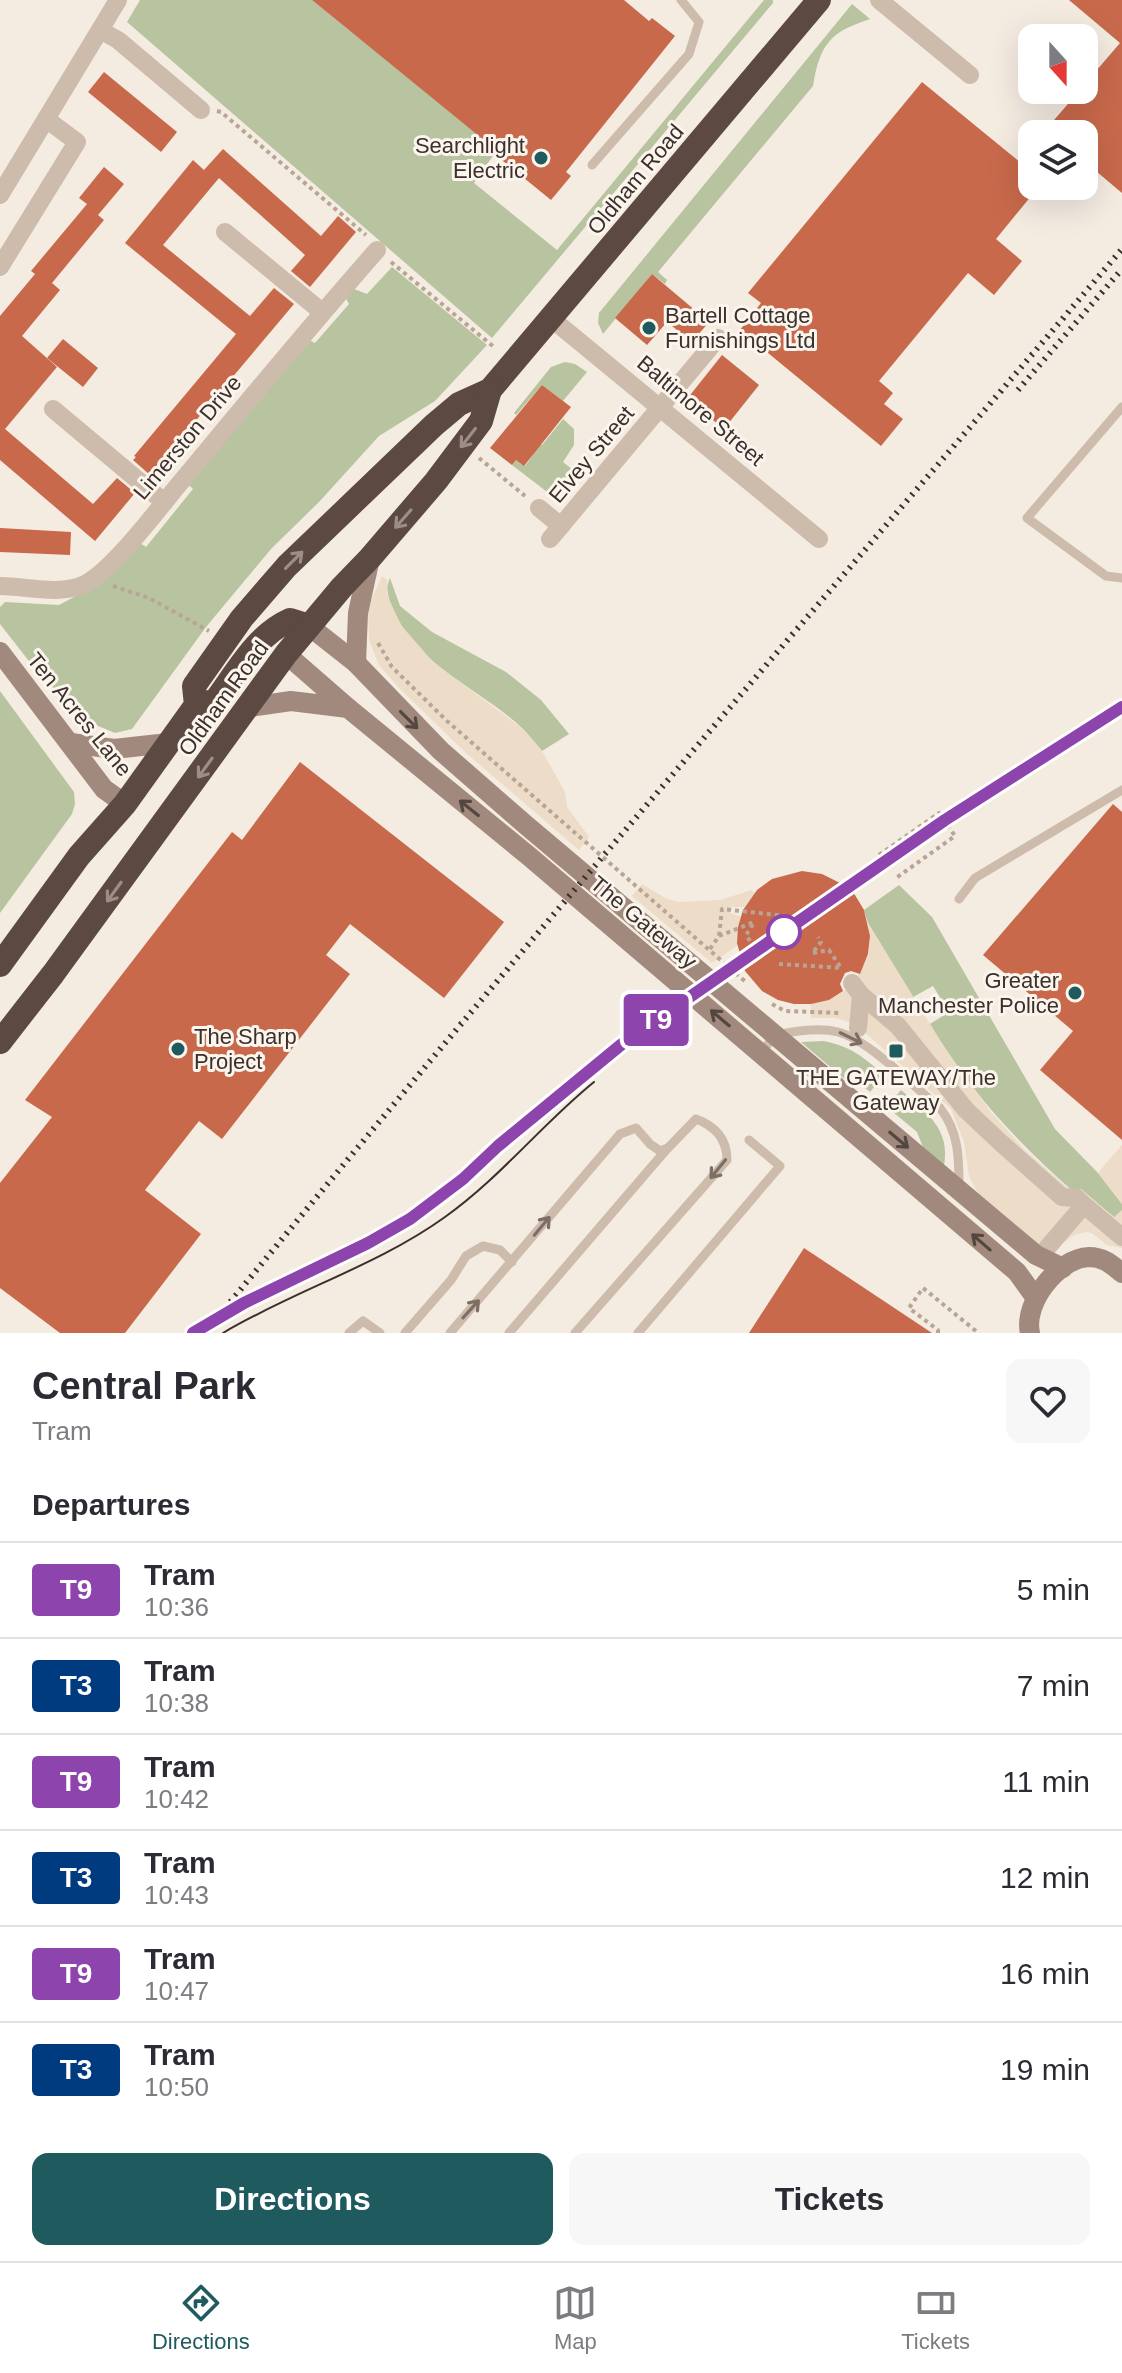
<!DOCTYPE html>
<style>
body{margin:0;font-family:Helvetica,sans-serif;background:#f7f7f7;color:#2b2b33;height:100vh;display:flex;flex-direction:column;font-size:30px;white-space:nowrap}
*{box-sizing:border-box;margin:0}
p{font-size:26px;color:#7c7c81}
.icon{flex:none;width:44px;height:44px;fill:none;stroke:currentColor;stroke-width:2;stroke-linecap:round;stroke-linejoin:round}
.map{position:relative;height:1333px;overflow:hidden}
.drawer{display:flex;flex-direction:column;background:#fff;flex:1}
.drawer>*{flex:none}
.badge{padding:0 16px;border-radius:6px;font-size:28px;line-height:52px}
.needle{width:52px;rotate:159deg}
.buttons{position:absolute;left:1018px;top:24px;display:grid;gap:16px}
.buttons a{display:grid;place-items:center;width:80px;height:80px;border-radius:16px;background:#fff;box-shadow:0 8px 32px #0002;font-size:40px}
.map>.badge{position:absolute;translate:-50% -50%;box-shadow:0 0 0 4px #fff}
h2{padding:0 32px;font-size:30px;line-height:72px}
.round{display:grid;place-items:center;flex:none;width:84px;height:84px;border-radius:16px;background:#f7f7f7}
.head{display:flex;align-items:center;justify-content:space-between;height:136px;padding:0 32px}
h1{font-size:38px;font-weight:700;line-height:60px}
.button{display:flex;gap:16px;margin-top:auto;padding:16px 32px}
.button a{flex:1;height:92px;border-radius:16px;background:#1f5a5e;color:#fff;font-size:32px;font-weight:700;line-height:92px;text-align:center}
.button a+a{background:#f7f7f7;color:#2b2b33}
ul{padding:0;list-style:none}
li{display:flex;align-items:center;gap:24px;height:96px;padding:0 32px;border-top:2px solid #e1e1e2}
li div{flex:1}
li b{display:block;font-size:30px}
li em{font-style:normal}
li .badge{min-width:88px;font-weight:700;text-align:center}
.dock{display:flex;justify-content:space-around;align-items:center;height:112px;border-top:2px solid #e1e1e2;background:#fff;font-size:22px;color:#7c7c81}
.dock a{display:grid;justify-items:center;gap:4px}
.dock .on{color:#1f5a5e}
.map>svg:first-child{display:block}
</style>
<div class="map">
<svg width="1122" height="1333" viewBox="0 0 1122 1333">
<rect width="100%" height="100%" fill="#f4ebe1"/>
<g fill="#b8c4a0">
<path d="M140 0H312L497 150 474 183 557 250 764 0H773V3L492 338 127 22Z"/>
<path d="M852 4 870 19C830 32 820 44 813 86L658 272 667 280 665 284 652 274 603 334 598 323 599 313Z"/>
<path d="M392 267 487 345 435 401 379 436 319 502 271 549 206 627 132 729 115 733 98 726 43 679 0 624V607L5 602 59 605 74 597 140 543 146 547 193 489 189 485 309 340 315 343 349 304 345 297 354 289 367 294Z"/>
<path d="M565 362 575 364 587 372 563 401 542 385 516 415 514 413 551 367Z"/>
<path d="M563 419 574 429V445L563 462 581 476 563 498H555L512 465 516 460 525 466 533 455 525 448 533 438 542 445Z"/>
<path d="M390 578 400 606 432 632 506 672 541 700 569 734 542 751C536 744 529 735 522 728 478 687 416 666 392 607 388 596 385 588 390 578Z"/>
<path d="M0 691 74 792 75 804 72 814 0 913Z"/>
<path d="M899 885 932 917 1055 1129 1098 1173 1122 1204V1210L1115 1218 1081 1189 1076 1194C1016 1141 971 1093 930 1024L949 1012 933 986 913 997 868 923 864 910Z"/>
<path d="M823 1041C851 1046 863 1057 884 1075L870 1092 863 1086 848 1082 801 1042Z"/>
<path d="M901 1090C926 1112 951 1129 944 1166L923 1147 917 1132 887 1107Z"/>
</g>
<g fill="#ecdcc8">
<path d="M382 576 387 580V595L401 625 433 662 523 729 542 751 565 792 567 807 589 837 579 850 466 753 398 687 379 665 369 640 368 607Z"/>
<path d="M642 884 667 899 679 902 720 900 752 890 755 893 744 907H732L730 913 750 920 738 945 712 963 632 896Z"/>
<path d="M868 923 944 1047 990 1111 1025 1150 1075 1194 1080 1189 1114 1217 1122 1210V1248L1107 1245 1092 1233 1086 1232 1075 1235 1057 1247 1039 1246 979 1195 969 1176 964 1142 951 1109 870 1037 849 1022 836 1018H811V1004L829 1000 847 989 860 973 869 954 870 936Z"/>
<path d="M1122 1145V1204L1098 1173Z"/>
</g>
<g fill="#c8694b">
<path d="M312 0H624L649 21 652 18 675 36 566 172 571 176 551 200 498 157 501 154Z"/>
<path d="M1069 0H1122V193L1084 161V134H1042L1080 90H1084V85L1120 43Z"/>
<path d="M104 72 177 132 161 152 88 92Z"/>
<path d="M922 82 1032 172V195L996 239 1022 261 994 295 968 273 879 381 893 393 884 404 903 419 881 446 740 330 761 303 748 293Z"/>
<path d="M223 149 321 236 338 216 356 232 310 287 291 271 305 255 219 178 163 245 250 316 274 288 294 304 150 475 133 460 136 457 134 456 236 334 125 243 193 160 204 170Z"/>
<path d="M104 167 124 184 98 215 104 220 52 283 60 290 22 336 57 367 5 429 93 504 117 478 135 493 95 541 0 460V316L35 274 31 271 87 204 79 198Z"/>
<path d="M652 274 709 322 692 342 667 322 647 345 615 318Z"/>
<path d="M63 339 98 368 83 387 47 358Z"/>
<path d="M722 355 759 385 724 429 687 399Z"/>
<path d="M542 385 571 407 524 466 516 460 512 465 490 448Z"/>
<path d="M0 528 71 532 70 555 0 552Z"/>
<path d="M300 762 504 922 444 998 350 924 326 955 350 974 222 1139 199 1121 145 1190 201 1234 125 1333H60L0 1288V1183L52 1117 25 1100 232 832 242 840Z"/>
<path d="M1113 804 1122 812V1140L1040 1070 1073 1031 983 955Z"/>
<path d="M802 871 822 874 842 884 855 895 864 910 870 936 868 954 860 974 851 971 845 973 840 984 843 991 829 1000 811 1004H794L778 1000 762 991 745 971 737 943 738 927 743 910 757 890 772 879Z"/>
<path d="M804 1248 932 1333H749Z"/>
</g>
<g fill="none" stroke-linecap="round" stroke-linejoin="round">
<g stroke="#b9a596" stroke-width="4" stroke-dasharray="4 4" stroke-linecap="butt">
<path d="M217 111 221 112 366 235"/>
<path d="M391 262 494 347"/>
<path d="M479 458 525 496"/>
<path d="M113 586 149 598 209 631"/>
<path d="M378 643 392 667 447 721 747 983"/>
<path d="M879 855 939 813 955 836 896 878"/>
<path d="M719 936 754 922"/>
<path d="M750 941 746 935 753 924"/>
<path d="M710 949 719 936 722 909 786 916"/>
<path d="M814 951 821 942 818 937"/>
<path d="M813 953 829 950 841 968"/>
<path d="M779 964 841 968"/>
<path d="M772 1004 785 1011 841 1013"/>
<path d="M938 1333V1330L909 1308 923 1288 976 1331"/>
</g>
<g stroke="#cdbbac" stroke-width="9">
<path d="M592 165 689 54 699 22 681 0"/>
<path d="M1122 407 1027 518 1106 576 1122 578"/>
<path d="M959 899 975 878 1122 790"/>
<path d="M761 1053 775 1035C795 1031 819 1027 838 1032 869 1040 914 1087 940 1108 959 1132 959 1158 959 1188"/>
<path d="M349 1333 363 1321 380 1333"/>
<path d="M405 1333 451 1280 466 1256 483 1246 500 1250 512 1262"/>
<path d="M450 1333 620 1134 636 1128 650 1144 660 1151 668 1148 696 1119C715 1126 727 1139 727 1160L575 1333"/>
<path d="M509 1333 666 1150"/>
<path d="M638 1333 780 1166 749 1140"/>
</g>
<g stroke="#cdbbac" stroke-width="18">
<path d="M879 0 970 75"/>
<path d="M100 30 118 40 201 110"/>
<path d="M0 195 118 0"/>
<path d="M225 232 322 312"/>
<path d="M0 267 77 142 46 119"/>
<path d="M552 319 819 539"/>
<path d="M53 409 164 502"/>
<path d="M539 508 561 526"/>
<path d="M550 539 718 338"/>
<path d="M0 586C26 586 60 596 85 584 112 571 159 508 180 483 245 405 310 326 377 250"/>
<path d="M852 983 861 995 898 1026 966 1110 1000 1142 1062 1197 1077 1198 1084 1205"/>
<path d="M858 1028 861 995"/>
<path d="M1047 1248 1084 1205 1122 1237"/>
</g>
<g stroke="#a18a7d" stroke-width="20">
<path d="M309 626 356 663 441 751 527 826 1036 1255 1063 1268"/>
<path d="M0 652 104 789 125 804"/>
<path d="M286 654 348 708 530 857 1017 1272 1035 1297"/>
<path d="M356 663 358 613 370 558"/>
<path d="M250 707 291 701 348 708"/>
<path d="M71 743 114 749 168 743"/>
<path d="M1030 1333C1023 1303 1058 1258 1089 1257 1103 1257 1111 1264 1122 1273"/>
</g>
<g stroke="#5c4a42" stroke-width="24">
<path d="M196 705 215 701C237 672 256 635 290 620L309 626"/>
<path d="M0 965 79 856 125 804 196 705 194 686 242 618 287 566 434 425 459 404 490 390 819 0"/>
<path d="M0 1042 53 974 286 654 342 587 370 558 436 481 481 421 490 390"/>
</g>
<g stroke="#3b302b" stroke-width="2">
<path d="M193 1333 244 1303 389 1232 431 1205 622 1044 945 820 1122 707"/>
<path d="M223 1333C295 1290 377 1266 445 1217 500 1178 542 1124 594 1082"/>
</g>
<g stroke="#3b302b" stroke-width="6" stroke-dasharray="2 6" stroke-linecap="butt">
<path d="M1018 390 1122 269"/>
<path d="M205 1333C504 966 815 610 1122 249"/>
</g>
</g>
<defs><path id="oneway-shaft" d="M-6 0H5M1.5-3L5.5 0L1.5 3" fill="none" stroke-width="1.6" stroke-linecap="round" stroke-linejoin="round" transform="scale(2)"/></defs>
<g stroke="#9c8e87">
<use href="#oneway-shaft" transform="translate(468 438) rotate(128)"/>
<use href="#oneway-shaft" transform="translate(403 519) rotate(131)"/>
<use href="#oneway-shaft" transform="translate(294 560) rotate(-45)"/>
<use href="#oneway-shaft" transform="translate(205 768) rotate(126)"/>
<use href="#oneway-shaft" transform="translate(114 892) rotate(126)"/>
</g>
<g stroke="#544640">
<use href="#oneway-shaft" transform="translate(409 720) rotate(45)"/>
<use href="#oneway-shaft" transform="translate(469 808) rotate(-141)"/>
<use href="#oneway-shaft" transform="translate(720 1018) rotate(-140)"/>
<use href="#oneway-shaft" transform="translate(899 1140) rotate(40)"/>
<use href="#oneway-shaft" transform="translate(981 1242) rotate(-139)"/>
</g>
<g stroke="#7d6f65">
<use href="#oneway-shaft" transform="translate(851 1038) rotate(26)"/>
<use href="#oneway-shaft" transform="translate(718 1169) rotate(129)"/>
<use href="#oneway-shaft" transform="translate(542 1226) rotate(-50)"/>
<use href="#oneway-shaft" transform="translate(471 1309) rotate(-48)"/>
</g>
<g fill="none" stroke-linecap="round" stroke-linejoin="round">
<defs>
<path id="line" d="M193 1333 244 1303 368 1243 410 1219 463 1179 498 1146 622 1044 945 820 1122 707"/>
</defs>
<use href="#line" stroke="#fff" stroke-width="18"/>
<use href="#line" stroke="#8e44ad" stroke-width="12"/>
</g>
<g fill="#1f5a5e" stroke="#fbf5ee" stroke-width="3">
<circle cx="541" cy="158" r="8"/>
<circle cx="649" cy="328" r="8"/>
<circle cx="1075" cy="993" r="8"/>
<circle cx="178" cy="1049" r="8"/>
<rect x="888" y="1043" width="16" height="16" rx="4"/>
</g>
<circle fill="#fff" stroke="#8e44ad" stroke-width="4" cx="784" cy="932" r="16"/>
<g text-anchor="middle" stroke-width="6" stroke-linejoin="round" paint-order="stroke">
<g font-size="22" fill="#3b302b" stroke="#fbf5ee" text-anchor="end">
<text x="525" y="153">Searchlight<tspan x="525" dy="25">Electric</tspan></text>
<text x="665" y="323" text-anchor="start">Bartell Cottage<tspan x="665" dy="25">Furnishings Ltd</tspan></text>
<text x="1059" y="988">Greater<tspan x="1059" dy="25">Manchester Police</tspan></text>
<text x="194" y="1044" text-anchor="start">The Sharp<tspan x="194" dy="25">Project</tspan></text>
<text x="896" y="1085" text-anchor="middle">THE GATEWAY/The<tspan x="896" dy="25">Gateway</tspan></text>
</g>
<g font-size="22" fill="#3b302b" stroke="#fbf5ee">
<text transform="translate(635 179) rotate(-50)" y="8">Oldham Road</text>
<text transform="translate(701 410) rotate(40)" y="8">Baltimore Street</text>
<text transform="translate(187 437) rotate(-50)" y="8">Limerston Drive</text>
<text transform="translate(591 454) rotate(-50)" y="8">Elvey Street</text>
<text transform="translate(223 698) rotate(-54)" y="8">Oldham Road</text>
<text transform="translate(80 714) rotate(51)" y="8">Ten Acres Lane</text>
<text transform="translate(644 922) rotate(40)" y="8">The Gateway</text>
</g>
</g>
</svg>
<div class="buttons">
<a><svg class="needle" viewBox="-14 -14 28 28"><path d="M0-13l5 13h-10z" fill="#e53935"/><path d="M0 13l5-13h-10z" fill="#7c7c81"/></svg></a>
<a><svg class="icon" aria-label="layers" viewBox="0 0 24 24"><path d="M12 4l9 5-9 5-9-5zM3 14l9 5 9-5"/></svg></a>
</div>
<b class="badge" style="left:656px;top:1020px;background:#8e44ad;color:#fff">T9</b>
</div>
<section class="drawer">
<div class="head"><div><h1>Central Park</h1><p>Tram</p></div><a class="round"><svg class="icon" aria-label="heart" viewBox="0 0 24 24"><path d="M12 20l-8-8c-3-5 5-10 8-4 3-6 11-1 8 4z"/></svg></a></div>
<h2>Departures</h2>
<ul>
<li><span class="badge" style="background:#8e44ad;color:#fff">T9</span><div><b>Tram</b><p>10:36</p></div><em>5 min</em></li>
<li><span class="badge" style="background:#003b80;color:#fff">T3</span><div><b>Tram</b><p>10:38</p></div><em>7 min</em></li>
<li><span class="badge" style="background:#8e44ad;color:#fff">T9</span><div><b>Tram</b><p>10:42</p></div><em>11 min</em></li>
<li><span class="badge" style="background:#003b80;color:#fff">T3</span><div><b>Tram</b><p>10:43</p></div><em>12 min</em></li>
<li><span class="badge" style="background:#8e44ad;color:#fff">T9</span><div><b>Tram</b><p>10:47</p></div><em>16 min</em></li>
<li><span class="badge" style="background:#003b80;color:#fff">T3</span><div><b>Tram</b><p>10:50</p></div><em>19 min</em></li>
</ul>
<div class="button"><a>Directions</a><a>Tickets</a></div>
</section>
<nav class="dock">
<a class="on"><svg class="icon" aria-label="directions" viewBox="0 0 24 24"><path d="M12 3l9 9-9 9-9-9zM9 14v-3h6M13 9l2 2-2 2"/></svg>Directions</a>
<a><svg class="icon" aria-label="map" viewBox="0 0 24 24"><path d="M3 6l6-2 6 2 6-2v14l-6 2-6-2-6 2zM9 4v14M15 6v14"/></svg>Map</a>
<a><svg class="icon" aria-label="tickets" viewBox="0 0 24 24"><path d="M3 7h18v10H3zM15 7v10"/></svg>Tickets</a>
</nav>
